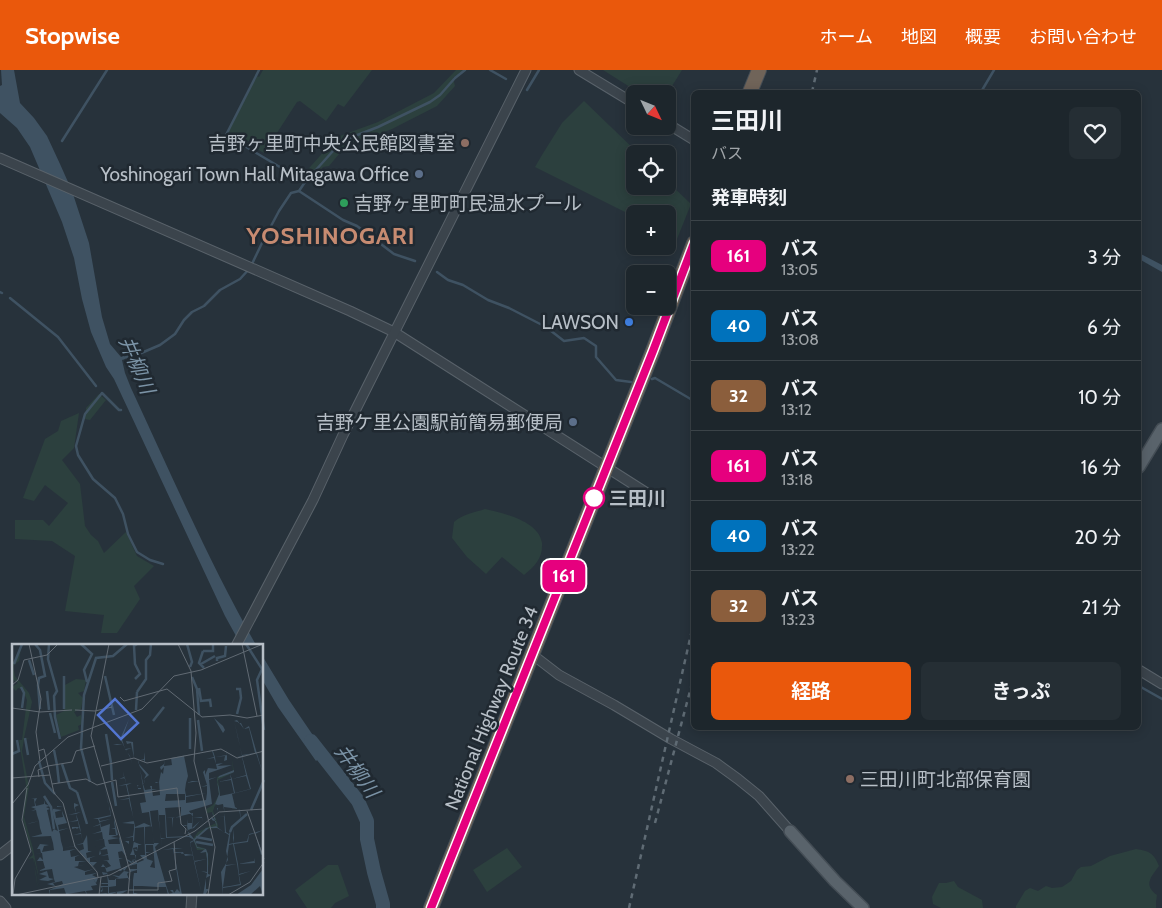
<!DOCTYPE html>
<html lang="ja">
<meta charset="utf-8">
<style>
body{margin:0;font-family:Cabin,"Noto Sans JP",sans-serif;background:#252e34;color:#f1f3f6;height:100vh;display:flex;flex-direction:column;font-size:19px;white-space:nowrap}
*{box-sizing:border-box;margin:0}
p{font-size:16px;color:#a0a5a9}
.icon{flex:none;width:28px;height:28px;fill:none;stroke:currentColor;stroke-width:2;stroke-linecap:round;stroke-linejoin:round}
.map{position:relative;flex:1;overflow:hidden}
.details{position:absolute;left:691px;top:20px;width:450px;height:640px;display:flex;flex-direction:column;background:#1d262c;border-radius:8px;box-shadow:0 2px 12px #0003,0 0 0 1px #3b4348}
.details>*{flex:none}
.badge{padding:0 10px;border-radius:8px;font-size:18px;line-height:32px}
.needle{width:32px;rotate:133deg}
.fabs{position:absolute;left:626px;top:15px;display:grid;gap:10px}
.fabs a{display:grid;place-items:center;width:50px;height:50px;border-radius:8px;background:#1d262c;box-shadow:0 2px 12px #0003,0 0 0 1px #3b4348;font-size:25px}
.map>.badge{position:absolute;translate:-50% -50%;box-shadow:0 0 0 2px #fff}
h2{padding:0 20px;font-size:19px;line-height:45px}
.round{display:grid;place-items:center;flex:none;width:52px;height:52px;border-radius:8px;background:#252e34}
.headline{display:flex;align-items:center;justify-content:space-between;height:85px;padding:0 20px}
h1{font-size:24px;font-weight:700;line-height:38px}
.button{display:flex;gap:10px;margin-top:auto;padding:10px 20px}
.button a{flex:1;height:58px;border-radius:8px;background:#ea580c;color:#fff;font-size:20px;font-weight:700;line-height:58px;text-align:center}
.button a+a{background:#252e34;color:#f1f3f6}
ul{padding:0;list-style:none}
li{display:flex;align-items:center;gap:15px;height:70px;padding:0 20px;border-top:1px solid #3b4348}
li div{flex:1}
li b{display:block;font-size:19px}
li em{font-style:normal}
li .badge{min-width:55px;font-weight:700;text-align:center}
header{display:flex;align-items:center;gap:30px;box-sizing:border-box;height:70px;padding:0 25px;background:#ea580c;color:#fff}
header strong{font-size:24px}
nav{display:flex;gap:28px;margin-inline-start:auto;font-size:18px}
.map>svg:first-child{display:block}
</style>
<header>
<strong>Stopwise</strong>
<nav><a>ホーム</a><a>地図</a><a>概要</a><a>お問い合わせ</a></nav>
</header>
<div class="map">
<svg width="1162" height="838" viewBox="0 0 1162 838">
<rect width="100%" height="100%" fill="#27323b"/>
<g fill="#2c403e">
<path d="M263 0H372L344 37 338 34 326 51 300 31 297 32 264 83 228 62 257 6 259 7Z"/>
<path d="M456 0H464L453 8 455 16 437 36 392 59 345 77 329 96 323 97 309 113 302 106 337 67 378 52 434 23Z"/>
<path d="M603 0H682L667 24H641Z"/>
<path d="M584 31 639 84H635V116H668V112L691 134 677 169 668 164V144H635V147L535 97 542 85 562 53Z"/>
<path d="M99 324 106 330 90 350 85 349 86 338Z"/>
<path d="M79 343 74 378 62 390 80 414 85 456 91 465 98 471 104 483 126 462 137 486 154 496 134 516 140 529 117 563H101L104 545 65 541 75 486 52 471 15 469V450H43L49 456 68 433 45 415 34 431 23 428 45 369 58 361 61 351Z"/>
<path d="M485 439C503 443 539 451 542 473 543 488 535 496 524 505L502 487 486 504 467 487 452 468 454 452C463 444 473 443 485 439Z"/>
<path d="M507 778 522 797 487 822 473 800Z"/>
<path d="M1136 779C1149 781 1154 783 1159 796 1151 807 1143 815 1157 825L1156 832V838H1016V836L1025 821 1030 818 1038 821 1046 816 1052 818 1062 817 1071 811 1077 800 1081 797 1091 796 1110 786Z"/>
<path d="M328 795H338L349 826 335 833 331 838H307L295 820Z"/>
<path d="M954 811 958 817 982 830 983 838H941L933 834 932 827 939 813H946Z"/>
</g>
<g fill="#3f5262">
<path d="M1 0H14L20 33 34 48 47 66 60 94 72 121 89 173 102 247 110 274 121 287 124 286 125 289 122 290 125 303 131 318C171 404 209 492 256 575H241L225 546 114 309 106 297 91 262 82 229 74 188 62 152 30 77 17 58 0 43V16L2 15Z"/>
<path d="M1139 183 1162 195V202L1139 189Z"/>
<path d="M263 587 289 630 325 683 316 691 278 637 263 611Z"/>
</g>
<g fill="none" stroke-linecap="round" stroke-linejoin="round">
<g stroke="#3f5262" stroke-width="2.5">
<path d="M259 0 226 65 305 112"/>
<path d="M490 0 506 9"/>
<path d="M527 20 539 0"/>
<path d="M981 22 994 0"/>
<path d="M62 71 107 0"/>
<path d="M299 121 343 150 357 156 394 184 415 191"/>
<path d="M437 202 448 210 463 215 488 230 509 238 546 257 564 271 584 268 596 276V287L616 310 631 312"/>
<path d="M0 222 2 223"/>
<path d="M10 228 58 267 96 316"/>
<path d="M123 288 139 284 160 275 175 264 184 250 192 242 204 236 220 220 240 209 250 198 262 173 279 141 291 123 299 121 305 112 342 71 378 57 430 32 440 25 455 8 465 0"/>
<path d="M652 309 655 308 694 331"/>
<path d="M121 340H119L102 323 85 344 76 376 78 385 93 409 115 428 123 444 128 464 137 482 150 490 163 494"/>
<path d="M1139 616 1162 629"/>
</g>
<path stroke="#3f5262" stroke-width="14" d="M311 671 358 731 367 751V769L374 802 383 834V838"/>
<defs>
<g id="minor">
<path d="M579 0 635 34"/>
<path d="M668 54 694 70"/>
<path d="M0 88 350 241 394 262 661 432"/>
<path d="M236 576 313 430 343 365 526 0"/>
<path d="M533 585 559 605 614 635 671 669 716 693 738 709 759 726 790 761"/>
<path d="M1139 600 1162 614"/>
<path d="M0 785 14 774"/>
<path d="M0 831 6 838"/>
<path d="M191 838 192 824"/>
</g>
<g id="major">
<path d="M1139 397 1162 359"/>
<path d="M790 761 835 811 863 838"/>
</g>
<g id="highway">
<path d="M750 22 759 0"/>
<path d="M431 838 653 281 694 173"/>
</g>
</defs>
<use href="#minor" stroke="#59626a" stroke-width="11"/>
<use href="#major" stroke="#444d55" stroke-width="14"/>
<use href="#highway" stroke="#464f57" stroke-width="16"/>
<use href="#minor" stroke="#3b444c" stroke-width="9"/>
<use href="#major" stroke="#59636b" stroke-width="11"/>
<use href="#highway" stroke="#706459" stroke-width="14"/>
<g stroke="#5f6b74" stroke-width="2.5" stroke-dasharray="5 5" stroke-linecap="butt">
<path d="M812 22 817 0"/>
<path d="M655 753 694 606"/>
<path d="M629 838 694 551"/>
</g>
</g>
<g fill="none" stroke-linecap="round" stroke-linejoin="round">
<defs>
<path id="line" d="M431 838 653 281 694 173"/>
</defs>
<use href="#line" stroke="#fff" stroke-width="11"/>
<use href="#line" stroke="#e6007e" stroke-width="8"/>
</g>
<g fill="#8d6e63" stroke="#202931" stroke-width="2">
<circle cx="465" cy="73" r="5"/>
<circle cx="850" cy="709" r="5"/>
</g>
<g fill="#5c6f8a" stroke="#202931" stroke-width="2">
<circle cx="419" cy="104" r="5"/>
<circle cx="573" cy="352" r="5"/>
</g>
<circle fill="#2e9e5b" stroke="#202931" stroke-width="2" cx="344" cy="133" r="5"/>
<circle fill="#3f7fe0" stroke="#202931" stroke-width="2" cx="629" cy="252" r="5"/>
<circle fill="#fff" stroke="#e6007e" stroke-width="2.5" cx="594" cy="428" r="10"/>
<g text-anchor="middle" stroke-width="5" stroke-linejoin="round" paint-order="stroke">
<g font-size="19" fill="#b7bfc7" stroke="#202931" text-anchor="end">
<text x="455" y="80">吉野ヶ里町中央公民館図書室</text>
<text x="409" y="111">Yoshinogari Town Hall Mitagawa Office</text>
<text x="354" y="140" text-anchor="start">吉野ヶ里町町民温水プール</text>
<text x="619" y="259">LAWSON</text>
<text x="563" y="359">吉野ケ里公園駅前簡易郵便局</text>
<text x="860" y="716" text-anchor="start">三田川町北部保育園</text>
</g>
<g font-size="19" font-weight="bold" fill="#b7bfc7" stroke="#202931" text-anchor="start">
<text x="609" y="435">三田川</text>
</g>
<g font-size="19" fill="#b7bfc7" stroke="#202931">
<text transform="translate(491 638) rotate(-68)" y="7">National Highway Route 34</text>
</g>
<g font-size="20" font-style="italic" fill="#7b93a6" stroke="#202931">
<text transform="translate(137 295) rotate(67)" y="7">井柳川</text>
<text transform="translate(357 701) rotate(54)" y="7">井柳川</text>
</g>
<g font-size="24" font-weight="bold" letter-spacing="1" fill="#c78b71" stroke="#202931">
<text x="331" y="174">YOSHINOGARI</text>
</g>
</g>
<g transform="translate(12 574)">
<rect width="251" height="251" fill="#27323b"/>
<path d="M9 4 7 17 1 22 3 32 17 49 20 58 12 94H18L12 95 10 107 17 143 12 173 21 205 26 229 28 250 26 231 22 215 21 216 24 230 26 246 21 214 16 215 21 211 11 176 14 141 7 96H10L15 56 10 45 6 44 4 47 0 43 6 39 0 35V20ZM64 35 74 36 72 47 66 49 71 54 69 65 62 68 65 73 69 71 70 80 66 82 67 86 49 93 44 71 52 67 53 41ZM220 115 222 128 206 136 208 150 203 160 205 163 203 161 201 167 206 181V184L195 185 183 196 185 202 192 204 195 207 196 212 197 224 193 206H185L181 195 186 188 204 179 200 168 195 169 194 165 201 161 207 151 205 137V133L221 127Z" fill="#2c403e"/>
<path d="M202 74 211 82 213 86 222 126V128L220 129 206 134 205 137 207 144 208 152 222 149 219 136 206 138 219 135 218 130 220 135 234 131 230 113H225L230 112 226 93 221 94 226 93 222 77 229 79 232 85 237 82 251 130 244 109 230 112 239 145 247 143 220 150 223 163 228 166 229 177 227 165 212 163 214 188 217 190 219 184 217 200 222 199 221 194 222 185V199L235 197 237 190 241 189 238 180 241 189 251 186 243 190 251 210 249 211 243 189 237 191 236 198 222 200 226 220 242 217V214L248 211 242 214 243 219 226 220 227 230 239 227 227 231 229 241 211 244V251L209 228 216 216 214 207 217 191 205 184H197L183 196 185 203 194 205 196 210V230L199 231 194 234V245H197L193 251H191L195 229 189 227 195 228V215L182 218 190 251 181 211 173 212 171 208 162 209 170 251H156L154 243H146L145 251H141L145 250 146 243 130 242 131 251 130 242H122V249H126L121 251V236L116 235V234L104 235V242L97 243V249L116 246 111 249 105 251V248L97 251 96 249 92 251 87 250 96 249V243H90L91 245 90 248 88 247 91 245 88 242H96V240H90L89 239H96L95 230 91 231 90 228 95 229 93 223H89L91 220 94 224 99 222 95 217H91L97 216 96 211 88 212 96 210 95 205 88 206 89 210 87 211 88 206 94 202 83 203 93 202 92 195 82 197 91 195 90 188 80 190 89 187 88 181 80 183 88 180 86 175H81L99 171 98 165 82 169 98 165 96 159 81 162 96 159 92 139 99 172 87 175 88 177 99 175 88 178 89 183 98 180 97 191H104L103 185H99L103 184 102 178V175L106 191 99 193 107 194 96 196 97 200H108L107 194 108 193 115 214 110 207 106 208 107 214H111L107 215 109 224 95 228 96 233 100 232 96 233 97 236H103V235L107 234 100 231 107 232 112 227 111 225 109 227H108L106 226 113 223 116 222 112 227 117 228 115 230 117 235 121 236 122 229H125V226L118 228V225H125V220L116 222 124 217 121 215 122 218H121L119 219 116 217V220L115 215 120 218 121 215 124 216V211H118L120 207 115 208 120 207 122 197H117V200L113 197H121V193L113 194 121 192 122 185 111 186 122 185V180L110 179 122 177 120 168 109 169 120 168 118 161 108 163 118 161 117 155 107 156 117 154 114 141 106 142 114 140 113 134 107 135 112 133 111 127 114 140 120 139 115 141 119 161 128 159 126 152 128 159 134 158 130 137 127 138V141L125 142 126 144H129V145H126V144L125 141H127V138L130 137 128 125 120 120 118 112 113 105 111 100 105 101 106 107 105 101H101L105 100 103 94 105 100H111L108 95 117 75 110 95 113 105 120 104 119 99 115 100 114 97 121 98 122 114 120 104 114 106 118 113 120 120 128 125 131 139 133 138 132 135 134 131 128 123 126 118V116L127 120 133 119 132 116H128L132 115V108L133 115H139H133V119L127 120 137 131 132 135 133 137 131 140 133 146 139 145 138 142H140V145H145L140 146 141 152 148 151 147 138 144 139 143 138H147L149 128 151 130 152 123 149 126 148 123 152 120 149 119 152 120 153 115 152 122 160 121 159 114 181 110 172 112 176 132 186 130 176 132 174 139H175L180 137H188L174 139 173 146 189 143 173 146 174 152 195 149V142L189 143 195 141 191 128 193 126V131L196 124 205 125 204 120 194 122 204 120 202 114 194 115 202 113 200 107 183 110 210 105 201 107 203 113 215 111 214 105 215 109V116L212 117 213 112 203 113 204 120 211 119 205 122 220 121 197 129V135L205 133 197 136 200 160 177 167 181 173H190L191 179 190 174 181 173 180 184 188 177 182 184 175 186 182 195 194 184 205 182 204 177H202L200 176 199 173 204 176 200 168 207 150 205 136 207 132 222 126 213 86 211 89ZM225 76 232 85 237 84 243 109 230 111 222 77ZM234 132 238 145 223 149 220 135ZM195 149 194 156 174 159V153ZM154 150H173V156L153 157ZM128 159 130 169 124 170 137 168 139 182 132 179 123 183 119 161ZM203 160 206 161V164H205V167L206 164V161L211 160 213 172 206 173 212 172 213 189 205 183 200 168ZM169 163V173L154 174 153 164ZM146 166 150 206 161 205 168 248 165 245 162 249 161 246H158L161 249 157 250 153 238 143 203 147 199H142L138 167ZM181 169 180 179H175L176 175 175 182 174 181H169L175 182 177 192 155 193 154 174H160L161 184V174ZM146 171H153L154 194 177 193 182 196 178 198 181 211 162 208V205L171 204H163L162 198V204L150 206 149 195 154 194H149ZM140 182 142 200H133V183ZM132 183 133 211H128L132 216 125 219 121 204 125 203 126 206 122 205 124 207 126 206V201H130L122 198 123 184ZM182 197 185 204 193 205 188 209 194 208 195 215 182 217 178 199ZM221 200 225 220 214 221 217 201ZM134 201H141L143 224 138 223 141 217 135 215 134 209 139 208H134ZM225 220 228 240 218 242 217 234 218 242 211 243 214 222ZM25 154 23 158 29 157 23 158 24 162 32 160V156L33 160 37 159 33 160 38 162 34 163 38 165 35 166 40 188 42 185 46 187 40 168 41 165 45 164V162H51L45 163V164L42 165 50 166 43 168 44 174 51 173 50 168V167L55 179 46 181 47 186 57 184 47 187 48 190 57 188 48 190 49 197 61 194 49 197 51 204 62 202 63 198V201L67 207 72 205 71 200 64 201 71 199 69 190 61 191 69 189 67 183 65 185 64 184 60 185V183H67L66 177 57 178 65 176 64 170 56 171 64 169 62 163 53 165 62 163V159L67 161 63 163 64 169 69 168 64 170 66 176 72 174 66 176 68 183 74 182 68 183 69 189 73 188 69 189 71 199 75 191 76 207H80L74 209 75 214 84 212 78 214V218H85L81 222 85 226 75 217 67 218 66 222 76 220 62 223 73 227 82 225 73 228V231L85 229 80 231 86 234 84 239 80 233 85 241 79 242 81 246 74 247 75 251 73 247 50 251 54 250 52 244 38 246V251L37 246 51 240 50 237 41 239 43 242 35 240 43 238 42 235 36 237 35 233 36 237 27 236 35 232 27 230 35 227 37 234 42 235 40 225 26 227 33 224 31 217H25L28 213 31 216 30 209 23 210 29 209 28 205H22H25L24 197 25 205 28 200 37 201 32 202 30 208 42 206 41 199 37 200 41 199 39 192 19 193 30 190 28 184 16 186 28 184 27 177 14 180 20 179 18 173 20 179 27 177 25 171 19 172 25 171 24 166 19 167 24 165 19 163 23 162 22 155H19ZM63 202 75 217H63V213L68 211 59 213 58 207 64 205 51 207V204ZM251 225V251L248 242 238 251H224L239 241Z" fill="#3f5262" fill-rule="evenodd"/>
<path fill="none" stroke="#3f5262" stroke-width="2.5" d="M23 0 28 6 33 32 27 34 26 41M37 0 36 15 45 47 42 52 43 73 48 95M69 0 80 10 72 26 75 38M175 0 180 18 178 23M234 0 250 25 245 36 252 86M191 7H201V0M191 7 187 19 192 24M17 16 22 31M205 17V14L213 12 214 2M2 20 10 0M189 20 203 12M93 32 102 71M180 33 185 45 187 71M123 35 128 30 123 20 122 2 125 0M26 41 28 65M9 43 12 49 10 64M187 44 189 57 198 56 199 63M224 45H228L229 54 225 70M35 47 37 66M125 48 134 35V16L138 11 139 0M52 65V32M124 66 125 48M38 69 43 89M186 76 190 107M141 77 152 63M94 90 99 119M13 94 16 111M178 105V74M42 106 45 121M0 110 7 107 5 96M27 117 33 139 43 150M50 120 58 144 65 148M99 120 100 136M45 121 47 139M78 138 69 104 72 51 84 14 101 12 115 0M100 138 104 162M65 148 75 180M32 152 39 163 42 185M239 166 252 136M218 188 220 183 235 170M184 193 200 196M184 198 201 201"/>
<path fill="none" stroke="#616a73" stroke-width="1" d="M17 0 29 55 24 88 28 117M97 0 79 92 118 227 116 251M166 0 179 27 184 89 182 117 203 203 196 251M230 0 245 72M0 41 6 36 12 16 35 11 46 0M108 53 112 57 155 45 190 73 218 71 235 74 252 71M0 64 28 68 60 66M63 66 83 67 100 63M83 102 64 107 60 118 36 122 42 149 51 159 63 203 85 228 86 233M26 107 32 105 36 122 26 126 27 133M89 122 122 114 135 119 209 105 225 114 252 107M0 134 38 131M40 140 74 135 85 141 104 136 106 153 165 144 169 180 174 185 173 190M0 160 16 141 23 122 56 93 130 65 162 32 189 26 251 0M235 167 252 215M116 246H146M146 246V239L160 237 157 227 164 225 162 198M1 251 3 235 19 207 10 176 15 144M4 251 98 231 183 187 207 168 252 165M87 251 89 233M216 251 238 238 252 218"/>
<path fill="#5376d2" fill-opacity="0.15" stroke="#5376d2" stroke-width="2.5" d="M103 55 126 79 109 95 86 71Z"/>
<rect width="251" height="251" fill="none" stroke="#b7bfc7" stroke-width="2.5"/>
</g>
</svg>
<div class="fabs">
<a><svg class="needle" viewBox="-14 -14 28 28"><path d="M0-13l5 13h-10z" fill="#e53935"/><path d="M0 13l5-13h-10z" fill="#a0a5a9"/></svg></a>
<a><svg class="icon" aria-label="locate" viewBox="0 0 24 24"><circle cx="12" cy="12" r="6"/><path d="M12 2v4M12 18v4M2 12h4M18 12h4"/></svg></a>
<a>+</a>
<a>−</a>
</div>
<b class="badge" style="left:564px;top:506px;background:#e6007e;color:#fff">161</b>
<section class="details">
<div class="headline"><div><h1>三田川</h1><p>バス</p></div><a class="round"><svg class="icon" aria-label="heart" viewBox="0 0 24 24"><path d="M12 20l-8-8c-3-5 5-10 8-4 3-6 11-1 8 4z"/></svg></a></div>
<h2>発車時刻</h2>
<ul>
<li><span class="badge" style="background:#e6007e;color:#fff">161</span><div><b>バス</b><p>13:05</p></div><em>3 分</em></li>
<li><span class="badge" style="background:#0072bc;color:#fff">40</span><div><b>バス</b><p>13:08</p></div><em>6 分</em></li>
<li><span class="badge" style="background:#8b5e3c;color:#fff">32</span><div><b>バス</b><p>13:12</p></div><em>10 分</em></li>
<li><span class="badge" style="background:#e6007e;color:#fff">161</span><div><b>バス</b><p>13:18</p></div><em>16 分</em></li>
<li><span class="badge" style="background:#0072bc;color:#fff">40</span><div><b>バス</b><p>13:22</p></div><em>20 分</em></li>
<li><span class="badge" style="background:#8b5e3c;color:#fff">32</span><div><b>バス</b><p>13:23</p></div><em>21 分</em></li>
</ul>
<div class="button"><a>経路</a><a>きっぷ</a></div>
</section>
</div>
